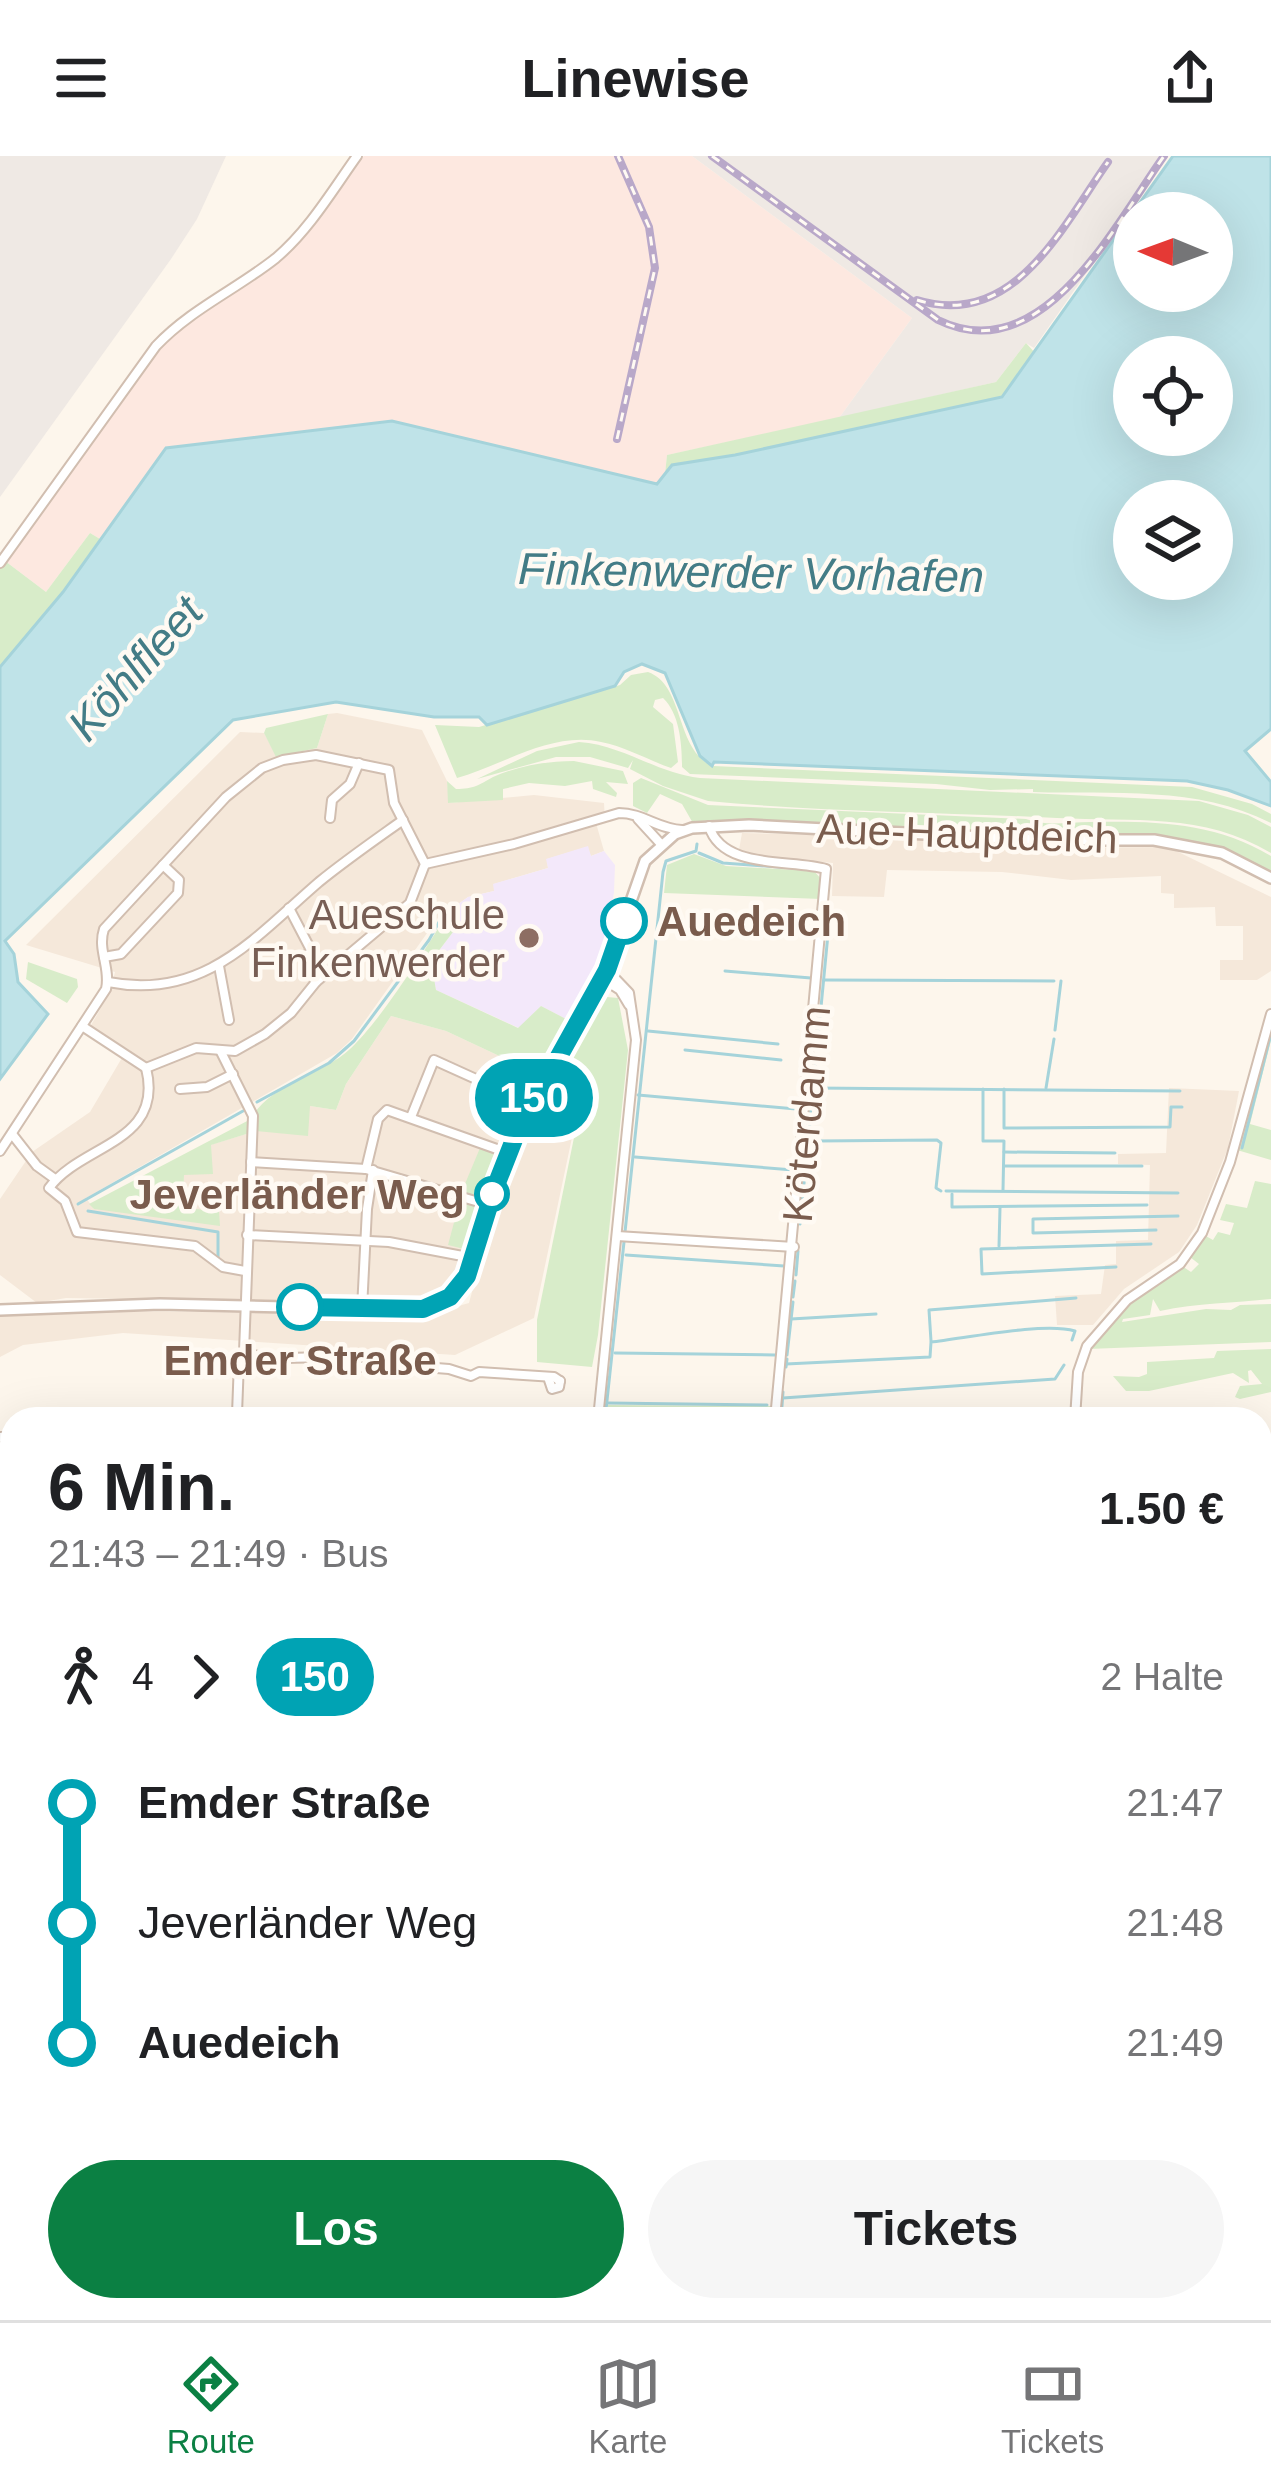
<!DOCTYPE html>
<html lang="de">
<meta charset="utf-8">
<style>
body{margin:0;font-family:Arial,sans-serif;background:#f6f6f6;color:#202124;height:100vh;display:flex;flex-direction:column;font-size:45px;white-space:nowrap}
*{box-sizing:border-box;margin:0}
p{font-size:39px;color:#757577}
.icon{flex:none;width:66px;height:66px;fill:none;stroke:currentColor;stroke-width:2;stroke-linecap:round;stroke-linejoin:round}
.map{position:relative;flex:1;overflow:hidden}
.side{position:absolute;left:0px;top:1251px;width:1272px;height:915px;display:flex;flex-direction:column;background:#fff;border-radius:36px 36px 0 0;box-shadow:0 12px 48px #0002}
.side>*{flex:none}
.badge{padding:0 24px;border-radius:39px;font-size:42px;line-height:78px}
.needle{width:78px;rotate:271deg}
.buttons{position:absolute;left:1113px;top:36px;display:grid;gap:24px}
.buttons a{display:grid;place-items:center;width:120px;height:120px;border-radius:50%;background:#fff;box-shadow:0 12px 48px #0002;font-size:60px}
.map>.badge{position:absolute;translate:-50% -50%;box-shadow:0 0 0 6px #fff}
.legs{display:flex;align-items:center;gap:18px;height:132px;padding:0 48px;font-size:39px}
.legs p{margin-inline-start:auto}
.summary{display:flex;align-items:center;justify-content:space-between;height:204px;padding:0 48px}
h1{font-size:66px;font-weight:700;line-height:90px}
.cta{display:flex;gap:24px;margin-top:auto;padding:24px 48px}
.cta a{flex:1;height:138px;border-radius:72px;background:#0b8043;color:#fff;font-size:48px;font-weight:700;line-height:138px;text-align:center}
.cta a+a{background:#f6f6f6;color:#202124}
ul{padding:0 48px;list-style:none}
li{display:flex;align-items:center;gap:42px;height:120px;font-size:45px}
li i{display:grid;place-items:center;width:18px;height:100%;margin:0 15px;background:currentColor}
li i::after{content:'';width:30px;height:30px;margin:-15px;border:9px solid;border-radius:50%;background:#fff}
li p{margin-inline-start:auto}
li:first-child i{background:linear-gradient(#0000 50%,currentColor 0)}
li:last-child i{background:linear-gradient(currentColor 50%,#0000 0)}
header{display:flex;justify-content:space-between;align-items:center;height:156px;padding:0 48px;background:#fff;font-size:54px;font-weight:700}
.tab-bar{display:flex;justify-content:space-around;align-items:center;height:168px;border-top:3px solid #e0e0e0;background:#fff;font-size:33px;color:#757577}
.tab-bar a{display:grid;justify-items:center;gap:6px}
.tab-bar .current{color:#0b8043}
.map>svg:first-child{display:block}
</style>
<header><svg class="icon" aria-label="menu" viewBox="0 0 24 24"><path d="M4 6h16M4 12h16M4 18h16"/></svg>Linewise<svg class="icon" aria-label="share" viewBox="0 0 24 24"><path d="M12 15V3M7 8l5-5 5 5M5 13v7h14v-7"/></svg></header>
<div class="map">
<svg width="1271" height="2164" viewBox="0 0 1271 2164">
<rect width="100%" height="100%" fill="#fdf6ec"/>
<g fill="#f5e8da">
<path d="M337 557 422 574 447 625 449 647 534 639 604 647 605 664 596 667 604 695 591 700 587 691 547 703 548 712 494 728V735L468 741 450 754 447 749 352 883 337 897 86 1042 94 1053 183 1052 184 1019 210 989 256 975 310 950 336 954 346 928 391 860 446 875 538 918 491 1020 460 1120 440 1140 424 1147 66 1142 37 1147 0 1119V1043L32 996 90 956 126 895 90 871 110 836 115 816 26 789 240 576 264 577 277 601 317 592 328 558Z"/>
<path d="M742 677 904 681 1043 692 1168 691 1271 741V815L1257 824H1220V804H1243V770H1216L1215 751 1174 752V738L1161 737V720L1071 724 1002 716 887 714 884 741 832 740 833 707 746 698 739 694Z"/>
<path d="M1169 932 1239 935 1228 992 1197 1069 1179 1096 1124 1133 1093 1169H1057L1055 1140 1101 1138 1105 1109 1116 1108V1085L1148 1084 1150 1009 1118 1008V998L1166 997Z"/>
<path d="M537 940 578 953 534 1162 455 1199 123 1177 23 1189 0 1201V1158L113 1155 426 1159 469 1147 498 1040Z"/>
<path d="M1271 1882V2164H1222L1220 2158 1210 2159 1209 2154H1260V1885Z"/>
<path d="M0 2077 12 2080 9 2114 12 2118V2154H369L370 2159 488 2154 487 2164H0Z"/>
</g>
<path fill="#fde8e0" d="M364 0H692L912 162 839 262 667 299 665 318 657 328 392 265 166 292 100 383 90 377 46 436 5 405 160 191 178 172 294 93Z"/>
<g fill="#efe9e4">
<path d="M0 0H226L197 63 171 103 0 341Z"/>
<path d="M692 0H1168L1034 192 1026 187 996 226 839 262 912 162Z"/>
</g>
<g fill="#f3e8fa">
<path d="M588 690 591 700 604 695 615 709 614 736 604 800 572 861 568 864 541 850 519 872 436 834 431 805 453 776 450 754 468 741 494 735 493 728 548 712 546 703Z"/>
<path d="M9 1302 12 1488H0V1309Z"/>
</g>
<g fill="#d8ecc9">
<path d="M1026 187 1036 198 1002 241 734 299 672 309 665 318 667 299 996 226Z"/>
<path d="M90 377 100 383 63 436 0 511V412L5 405 46 436Z"/>
<path d="M648 516C685 529 675 595 713 610L1192 631 1252 648 1271 658V667C1196 629 1114 639 1033 636V633L990 634 936 628 690 618 682 611C682 589 680 558 663 542L655 544 653 551 673 568 678 606 671 612C648 604 626 591 601 586 552 575 503 609 457 622L435 569 479 571 620 529 631 519Z"/>
<path d="M328 558 317 592 276 601 264 577 266 572Z"/>
<path d="M579 586C623 589 656 617 700 622L1199 645 1248 659 1271 671V697C1203 656 1133 666 1057 662 941 656 824 656 708 645L663 630 630 613 633 604 628 612 590 601H556L477 623 537 595Z"/>
<path d="M574 605 623 615 628 628 606 626 617 637 616 641 593 633 592 625 565 630 529 627 503 633V644L448 647 447 625 456 633C474 633 479 629 493 621 517 610 548 605 574 605Z"/>
<path d="M641 622 708 649 1026 663C1047 671 1069 666 1090 666 1155 665 1214 666 1271 700V718L1233 698 1173 682 694 669 682 648 660 638 647 657 633 650V627Z"/>
<path d="M694 698 726 710 814 715 822 724 821 743 664 737 667 709Z"/>
<path d="M450 754 453 776 431 805 436 834 518 872 541 850 568 864 538 918 446 875 391 860 346 928 336 954 310 950 308 980 256 975 211 989 213 1018 184 1019 183 1052 219 1055 220 1070 94 1053 89 1048 251 963C268 929 322 919 350 893 383 862 425 793 450 754Z"/>
<path d="M28 806 77 823 78 831 67 847 26 823Z"/>
<path d="M607 841 618 842 628 894 598 1179 592 1211 537 1206V1164L581 947 548 934 582 871Z"/>
<path d="M1271 864V884L1250 968 1271 974V1004L1237 994Z"/>
<path d="M480 992 500 1000 483 1043 462 1035Z"/>
<path d="M1255 1025 1271 1028V1143C1234 1147 1197 1147 1160 1155L1153 1143 1150 1159 1123 1163 1122 1166 1206 1153 1231 1154 1240 1149 1271 1148V1186L1088 1193 1127 1147 1182 1110 1191 1116 1199 1108 1190 1101 1204 1079 1213 1084 1218 1076 1230 1079 1234 1067 1220 1064 1226 1048 1247 1052Z"/>
<path d="M460 1044 481 1051 468 1094 448 1089Z"/>
<path d="M1271 1193V1236L1240 1243 1235 1241 1240 1230 1262 1228 1251 1214 1248 1215 1249 1227 1233 1217 1149 1235H1126L1113 1220 1139 1221 1147 1218V1206L1214 1202 1217 1195Z"/>
<path d="M608 1249 773 1250 772 1263H607Z"/>
<path d="M1271 1574V1737L1267 1764 1271 1882 1260 1885V1575Z"/>
<path d="M12 1674V1753H0V1675Z"/>
<path d="M541 2154H669L677 2164H543Z"/>
</g>
<path fill="#bfe3e8" stroke="#a5d3da" stroke-width="3" fill-rule="evenodd" d="M1173 0H1271V573L1245 595 1271 626V650L1228 634 1187 625 714 606 712 610 700 600 665 517 642 508 624 516 615 530 487 569 479 561H434L336 546 233 564 5 785 14 798 18 826 48 858 0 923V511L63 436 166 292 392 265 657 328 672 309 735 299 1002 241ZM1134 57H1212V135H1134ZM1134 201H1212V279H1134ZM1212 345V423H1134V345Z"/>
<g fill="none" stroke-linecap="round" stroke-linejoin="round">
<g stroke="#a5d3da" stroke-width="3">
<path d="M699 697 723 707 807 713"/>
<path d="M725 815 811 822"/>
<path d="M824 824 1054 825"/>
<path d="M1055 874 1061 825"/>
<path d="M648 875 778 888"/>
<path d="M817 893 830 757"/>
<path d="M685 894 781 904"/>
<path d="M813 932 1180 935"/>
<path d="M1046 932 1054 883"/>
<path d="M983 933V985H1004L1003 1034"/>
<path d="M1004 933V972L1170 971 1171 951H1182"/>
<path d="M638 939 796 953"/>
<path d="M257 946 329 907 354 885 429 784 448 750"/>
<path d="M810 960 816 904"/>
<path d="M817 985 937 984 941 987 936 1032 941 1035"/>
<path d="M1242 992 1271 878"/>
<path d="M1004 996 1115 997"/>
<path d="M635 1001 793 1014"/>
<path d="M1004 1010H1142"/>
<path d="M946 1035 1178 1037"/>
<path d="M952 1038V1051L1147 1049"/>
<path d="M78 1048 243 955"/>
<path d="M88 1055 218 1076V1101"/>
<path d="M800 1068 810 966"/>
<path d="M1156 1074 1033 1077V1063L1178 1060"/>
<path d="M625 1076 663 716 666 705 696 695 697 688"/>
<path d="M999 1090 1000 1052"/>
<path d="M626 1099 784 1110"/>
<path d="M1116 1111 982 1118 981 1093 1151 1088"/>
<path d="M796 1119 798 1095"/>
<path d="M793 1141 795 1125"/>
<path d="M791 1163 876 1158"/>
<path d="M931 1185 929 1154 1076 1142"/>
<path d="M615 1197 775 1199"/>
<path d="M787 1199 793 1146"/>
<path d="M786 1208 930 1201 931 1186C967 1182 1044 1166 1075 1175L1072 1184"/>
<path d="M786 1211 787 1203"/>
<path d="M783 1242 1055 1223 1064 1209"/>
<path d="M608 1247 767 1249"/>
<path d="M605 1263 624 1086"/>
<path d="M781 1263 783 1236"/>
<path d="M0 1494H12"/>
<path d="M669 2154 677 2164"/>
<path d="M1007 2154 1009 2164"/>
<path d="M1215 2163 1216 2164"/>
<path d="M254 2164V2154"/>
<path d="M350 2164 446 2154"/>
<path d="M1171 2164 1210 2159"/>
</g>
<defs>
<g id="minor">
<path d="M0 407 156 190C191 153 237 133 276 102 309 74 332 35 357 0"/>
<path d="M330 662 332 644 350 628 359 607"/>
<path d="M638 663 660 687"/>
<path d="M709 670C722 714 791 703 826 713L775 1263"/>
<path d="M425 708 514 688 619 657C643 657 658 673 682 674"/>
<path d="M289 752 312 796 304 800 316 826"/>
<path d="M104 801 121 798 178 737 179 724 163 709"/>
<path d="M219 810 229 864"/>
<path d="M606 825 620 834 629 849"/>
<path d="M108 826C204 845 255 781 319 726 346 704 375 684 403 664"/>
<path d="M82 870 146 912"/>
<path d="M221 896 253 960 244 1196"/>
<path d="M146 912C165 987 81 988 49 1032L65 1045 77 1076 195 1090 223 1111 245 1115"/>
<path d="M180 933 207 931 233 918"/>
<path d="M411 961 434 904 531 948"/>
<path d="M12 978 37 1010 55 1023"/>
<path d="M0 995 106 833C111 812 97 794 104 773L226 641 262 612 283 604 316 599 389 614 394 647 425 708 410 747 316 826 291 857 265 878 235 895 196 892 146 912"/>
<path d="M251 1006 366 1013 489 1049"/>
<path d="M366 1013 378 963 387 954 508 997"/>
<path d="M247 1079 389 1086 473 1102"/>
<path d="M617 1080 794 1091"/>
<path d="M362 1153 367 1053 373 1014"/>
<path d="M244 1196C268 1206 296 1200 320 1202 343 1203 364 1218 386 1208L449 1213 471 1220 479 1216 554 1221 560 1225"/>
<path d="M548 1221 552 1233 559 1231 560 1225"/>
<path d="M237 1258 239 1205 244 1196"/>
<path d="M598 1263 636 884 629 837 607 814"/>
<path d="M1075 1263 1078 1216 1087 1190 1127 1144 1180 1108 1202 1077 1230 1006 1271 858"/>
<path d="M0 1281H12"/>
<path d="M0 1301 12 1290"/>
<path d="M1260 1943V2010"/>
<path d="M0 2074 12 2077"/>
<path d="M12 2111V2131"/>
<path d="M1260 2145 1265 2164"/>
<path d="M16 2154 19 2164"/>
<path d="M721 2154 725 2164"/>
<path d="M60 2164 147 2154"/>
<path d="M493 2164 494 2154"/>
</g>
<path id="tertiary" d="M0 1154 160 1148 413 1154 442 1146 465 1124 517 976 607 814 645 705 675 678 692 672 749 669 1044 684H1154L1222 697 1271 722"/>
</defs>
<use href="#minor" stroke="#d1beb0" stroke-width="12"/>
<use href="#tertiary" stroke="#d1beb0" stroke-width="14"/>
<use href="#minor" stroke="#fff" stroke-width="8"/>
<use href="#tertiary" stroke="#fff" stroke-width="9"/>
<defs>
<g id="rail">
<path d="M712 0 938 164C1042 215 1114 70 1164 0"/>
<path d="M917 144C1014 174 1062 71 1108 6"/>
<path d="M617 283 655 112 649 71 618 0"/>
</g>
</defs>
<use href="#rail" stroke="#b9a8c9" stroke-width="8"/>
<use href="#rail" stroke="#fffaf3" stroke-width="3" stroke-dasharray="9" stroke-linecap="butt"/>
</g>
<g fill="none" stroke-linecap="round" stroke-linejoin="round">
<defs>
<path id="line-1" d="M300 1151 423 1153 450 1141 467 1120 493 1037 517 976 607 814 624 765"/>
</defs>
<use href="#line-1" stroke="#fff" stroke-width="27"/>
<use href="#line-1" stroke="#00a3b4" stroke-width="18"/>
</g>
<g fill="#fff" stroke="#00a3b4" stroke-width="6">
<circle cx="624" cy="765" r="21"/>
<circle cx="492" cy="1038" r="15"/>
<circle cx="300" cy="1151" r="21"/>
</g>
<circle fill="#8d6e63" stroke="#fffaf3" stroke-width="4.5" cx="529" cy="782" r="12"/>
<g text-anchor="middle" stroke-width="9" stroke-linejoin="round" paint-order="stroke">
<g font-size="42" fill="#7a5c4d" stroke="#fffaf3">
<text transform="translate(967 677) rotate(2)" y="15">Aue-Hauptdeich</text>
<text transform="translate(806 958) rotate(-85)" y="15">Köterdamm</text>
</g>
<g font-size="42" fill="#785e54" stroke="#fffaf3" text-anchor="end">
<text x="505" y="773">Aueschule<tspan x="505" dy="48">Finkenwerder</tspan></text>
</g>
<g font-size="42" font-weight="bold" fill="#7a5c4d" stroke="#fffaf3" text-anchor="start">
<text x="657" y="780">Auedeich</text>
<text x="465" y="1053" text-anchor="end">Jeverländer Weg</text>
<text x="300" y="1219" text-anchor="middle">Emder Straße</text>
</g>
<g font-size="45" font-style="italic" fill="#437c86" stroke="#fffaf3">
<text transform="translate(751 416) rotate(1)" y="16">Finkenwerder Vorhafen</text>
<text transform="translate(135 512) rotate(-48)" y="16">Köhlfleet</text>
</g>
</g>
</svg>
<div class="buttons">
<a><svg class="needle" viewBox="-14 -14 28 28"><path d="M0-13l5 13h-10z" fill="#e53935"/><path d="M0 13l5-13h-10z" fill="#757577"/></svg></a>
<a><svg class="icon" aria-label="locate" viewBox="0 0 24 24"><circle cx="12" cy="12" r="6"/><path d="M12 2v4M12 18v4M2 12h4M18 12h4"/></svg></a>
<a><svg class="icon" aria-label="layers" viewBox="0 0 24 24"><path d="M12 4l9 5-9 5-9-5zM3 14l9 5 9-5"/></svg></a>
</div>
<b class="badge" style="left:534px;top:942px;background:#00a3b4;color:#fff">150</b>
<section class="side">
<div class="summary"><div><h1>6 Min.</h1><p>21:43 – 21:49 · Bus</p></div><b>1.50 €</b></div>
<div class="legs"><svg class="icon" aria-label="walk" viewBox="0 0 24 24"><circle cx="13" cy="4" r="2"/><path d="M13 8l-2 6 4 7M11 14l-3 7M7 12l3-4h3l4 4"/></svg>4<svg class="icon" aria-label="forward" viewBox="0 0 24 24"><path d="M9 5l7 7-7 7"/></svg><b class="badge" style="background:#00a3b4;color:#fff">150</b><p>2 Halte</p></div>
<ul>
<li><i style="color:#00a3b4"></i><b>Emder Straße</b><p>21:47</p></li>
<li><i style="color:#00a3b4"></i><span>Jeverländer Weg</span><p>21:48</p></li>
<li><i style="color:#00a3b4"></i><b>Auedeich</b><p>21:49</p></li>
</ul>
<div class="cta"><a>Los</a><a>Tickets</a></div>
</section>
</div>
<nav class="tab-bar">
<a class="current"><svg class="icon" aria-label="directions" viewBox="0 0 24 24"><path d="M12 3l9 9-9 9-9-9zM9 14v-3h6M13 9l2 2-2 2"/></svg>Route</a>
<a><svg class="icon" aria-label="map" viewBox="0 0 24 24"><path d="M3 6l6-2 6 2 6-2v14l-6 2-6-2-6 2zM9 4v14M15 6v14"/></svg>Karte</a>
<a><svg class="icon" aria-label="tickets" viewBox="0 0 24 24"><path d="M3 7h18v10H3zM15 7v10"/></svg>Tickets</a>
</nav>
